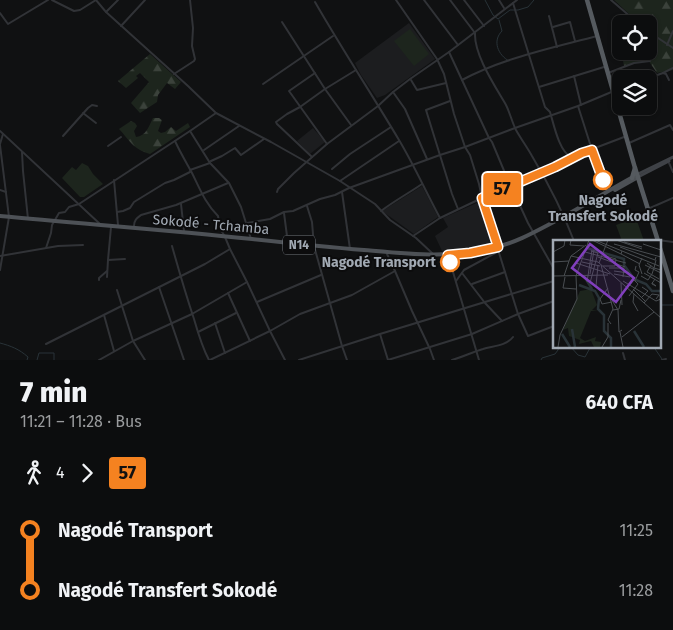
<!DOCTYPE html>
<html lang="fr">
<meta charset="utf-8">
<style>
body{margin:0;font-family:"Fira Sans",sans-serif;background:#151617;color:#f1f3f6;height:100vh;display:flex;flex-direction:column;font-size:19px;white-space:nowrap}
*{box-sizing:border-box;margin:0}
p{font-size:16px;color:#9a9c9e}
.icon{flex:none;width:28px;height:28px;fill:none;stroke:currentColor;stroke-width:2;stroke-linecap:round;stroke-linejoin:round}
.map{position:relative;height:360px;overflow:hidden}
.panel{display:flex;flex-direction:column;background:#0c0d0e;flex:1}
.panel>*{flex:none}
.badge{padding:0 10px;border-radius:4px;font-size:18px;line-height:32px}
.tools{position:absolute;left:612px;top:15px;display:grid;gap:10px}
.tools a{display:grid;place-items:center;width:45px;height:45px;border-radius:8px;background:#0c0d0e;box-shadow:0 1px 4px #0004,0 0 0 1px #2c2d2e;font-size:25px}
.map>.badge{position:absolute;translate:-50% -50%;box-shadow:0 0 0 2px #fff}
.legs{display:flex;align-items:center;gap:8px;height:55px;padding:0 20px;font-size:16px}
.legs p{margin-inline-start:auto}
.headline{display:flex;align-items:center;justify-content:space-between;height:85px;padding:0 20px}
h1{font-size:28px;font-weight:800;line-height:38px}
ul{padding:0 20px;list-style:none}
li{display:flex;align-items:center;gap:18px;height:60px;font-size:19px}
li i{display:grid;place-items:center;width:8px;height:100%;margin:0 6px;background:currentColor}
li i::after{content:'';width:12px;height:12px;margin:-6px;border:4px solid;border-radius:50%;background:#0c0d0e}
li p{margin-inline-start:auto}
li:first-child i{background:linear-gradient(#0000 50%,currentColor 0)}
li:last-child i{background:linear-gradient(currentColor 50%,#0000 0)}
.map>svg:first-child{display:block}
</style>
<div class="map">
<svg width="673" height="360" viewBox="0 0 673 360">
<defs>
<pattern id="forest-firs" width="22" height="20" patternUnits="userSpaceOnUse" patternTransform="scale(1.25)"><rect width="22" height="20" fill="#1d251d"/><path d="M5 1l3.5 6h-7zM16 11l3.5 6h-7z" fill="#3b423b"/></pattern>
</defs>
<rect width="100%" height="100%" fill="#101112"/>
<g fill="#1c1d1f">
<path d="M409 23 435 59 385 95 377 98 361 75 355 63Z"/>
<path d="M313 128 325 142 310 154 297 141Z"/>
<path d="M422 186 438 217 414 234 382 211Z"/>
<path d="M479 202 494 246 464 251 443 253 435 236 448 227 443 218Z"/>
</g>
<g fill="#1d251d">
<path d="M410 29 429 54 414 66 394 41Z"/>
<path d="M82 163 88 166 93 174 103 184 84 197H80L62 178 72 167 76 170Z"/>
<path d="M636 218 644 241H622L616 225Z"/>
</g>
<g fill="url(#forest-firs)">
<path d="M614 0H673V70L657 73 648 60 624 66 621 49V51H649V24H640Z"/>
<path d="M150 54 181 82 175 89 167 83 158 95 157 102 140 113 131 103 149 82 140 73 136 76 138 78 126 88 118 81Z"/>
<path d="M153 118H159L162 120 158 131 161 133 165 132 171 127 176 131 188 123 190 127 150 154C133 149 131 142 119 129L131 121 135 123 137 126 134 131 136 137C146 136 149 126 153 118Z"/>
</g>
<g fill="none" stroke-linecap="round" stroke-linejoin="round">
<g stroke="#293338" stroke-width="1">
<path d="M485 0 493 15 498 19 510 10H518L528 7 534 0"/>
<path d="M499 20 502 31C492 41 498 55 509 61"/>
<path d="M659 305H673"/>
<path d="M0 343C11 346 19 349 28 357L27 360"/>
<path d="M570 346 578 355 585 357 590 348 595 346"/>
<path d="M653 346 662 359"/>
<path d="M37 360 39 353H54V360"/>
<path d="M541 360 542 358 555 354 558 350 559 346"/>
</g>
<g stroke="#313337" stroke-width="2">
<path d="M52 0 74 11 80 10 96 0"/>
<path d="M96 0 106 12 188 86 216 113 271 142 340 181 375 204 390 220 416 238 432 253"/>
<path d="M396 0 437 59 444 74 454 114 465 147 470 155 479 184 482 198 518 314 528 336 554 326"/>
<path d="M424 0 458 45"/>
<path d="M450 0 475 33C474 55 495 86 506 105 510 113 512 122 516 130 521 139 527 147 532 156 548 183 563 212 574 241"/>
<path d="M464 0 484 26"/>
<path d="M499 0 504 8"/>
<path d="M611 0 639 24"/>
<path d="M315 2C342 49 371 93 399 140 414 165 426 192 440 218"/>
<path d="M513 3 545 107 550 112C554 125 559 151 571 157"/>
<path d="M106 12 118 0"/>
<path d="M0 13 8 24 48 0"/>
<path d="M549 16 557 47"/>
<path d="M282 22 325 89 351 125"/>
<path d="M121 26 145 0"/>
<path d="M553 27 570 22 575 41"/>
<path d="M649 32 673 48"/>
<path d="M667 45 673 31"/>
<path d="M449 52 462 80C503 58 552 48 597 36"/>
<path d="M315 73 289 91 327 144"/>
<path d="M608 73 634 63 650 61"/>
<path d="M663 73 673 68"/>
<path d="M174 74 194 61 195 59 192 46 193 28 190 0"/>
<path d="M574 76 581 105"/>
<path d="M646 79 663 73 666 74 669 80"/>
<path d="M411 80 417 90 446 83"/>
<path d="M462 80 489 138 492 142 505 173 528 223 554 269"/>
<path d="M263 84 333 36"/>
<path d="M539 87 604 67"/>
<path d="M393 92 405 109 427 159"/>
<path d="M450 101 426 110 452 194 458 209"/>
<path d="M578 106 592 150 608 191"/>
<path d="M83 113 96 123"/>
<path d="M0 131 100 224"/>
<path d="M190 131 210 163 229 183 241 207 251 239"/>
<path d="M63 136 88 108 92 105 97 106"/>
<path d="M175 141C180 152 186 162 192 173 200 189 205 203 218 216L220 228 225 237 230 249 247 282 270 331 210 360"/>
<path d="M629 143 670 125 673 130"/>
<path d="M0 144 3 134"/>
<path d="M0 145 9 217 0 270"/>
<path d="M108 146 121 137"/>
<path d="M204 150 239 126"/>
<path d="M22 152 23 171 28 219"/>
<path d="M312 157 277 124 276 122 287 114 300 107 325 89 356 70"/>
<path d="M211 161 222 156 235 148 241 155 264 139"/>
<path d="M669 163 673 172"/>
<path d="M332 169 350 154 391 127"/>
<path d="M190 170 210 163"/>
<path d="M114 180 118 225"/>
<path d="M340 181 399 141"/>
<path d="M0 190 6 192"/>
<path d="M277 192 278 189 294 173 327 144 378 106 393 92 410 79 449 52 517 0"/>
<path d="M342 192 350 249"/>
<path d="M181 204 184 231"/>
<path d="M307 206 312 222 314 246 342 346 347 360"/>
<path d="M650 208 673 198"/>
<path d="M381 211C394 201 409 193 422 184"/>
<path d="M117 212 123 211 130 208 134 202 165 183 174 180 190 172"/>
<path d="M284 213 287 236V243"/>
<path d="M247 223 270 219 284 212 293 211 320 199 335 195 349 188 440 155 465 147 515 128 578 106 621 88"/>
<path d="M134 226C134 220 137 218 141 215L176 205 228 183"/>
<path d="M111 227 108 260 125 259"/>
<path d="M413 236 440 218 482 198 555 167 582 153 624 137"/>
<path d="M658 240 673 242"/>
<path d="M172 246C179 271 186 295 194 319 198 333 202 347 209 360"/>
<path d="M46 248 51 233 52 225 59 213 65 212 69 207 79 204 190 131 216 113"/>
<path d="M448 255 479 360"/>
<path d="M0 256 58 246 83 245"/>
<path d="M395 271 412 311 430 349 434 360"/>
<path d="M462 273 485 303 502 321"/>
<path d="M107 277 108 260"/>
<path d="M99 280V278L107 271"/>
<path d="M456 281 464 270 499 251"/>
<path d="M472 284 505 272"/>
<path d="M159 287 184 360"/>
<path d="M117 290 133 341 145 360"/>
<path d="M228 293 250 341"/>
<path d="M257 302 321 275"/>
<path d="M104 315 114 351"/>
<path d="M215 323 225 353"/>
<path d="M198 332 236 313"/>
<path d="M380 334 388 360"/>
<path d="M46 344 205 264 230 249"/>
<path d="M623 353 625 360"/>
<path d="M99 360 133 341 192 314 247 282"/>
<path d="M285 360 270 331 300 314 352 295 395 271 387 254"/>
<path d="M299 360 380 334 554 281"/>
<path d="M388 360 472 334 518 314 554 301"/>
<path d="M452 360C463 357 472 352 483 349 493 346 506 346 513 337"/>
<path d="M662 360 666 359"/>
</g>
<g stroke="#3f4247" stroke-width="3">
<path d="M638 174 673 157"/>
<path d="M638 177 669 161"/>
</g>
<g stroke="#4d5156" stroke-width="4">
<path d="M615 190 638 177"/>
<path d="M0 216C84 224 168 230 252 239 289 243 327 247 364 250 409 254 452 259 496 247 514 243 531 234 548 225 577 210 604 193 633 177"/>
</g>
<g stroke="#555a5f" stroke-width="4.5">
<path d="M587 0 635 168 658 241"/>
<path d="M632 178 635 168"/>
<path d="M659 245 673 291"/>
</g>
</g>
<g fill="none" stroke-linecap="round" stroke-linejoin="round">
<defs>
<path id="line-1" d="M450 262 448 255 470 253 498 247 482 198 555 167 582 153 592 150 603 180"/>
</defs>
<use href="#line-1" stroke="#fff" stroke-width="11"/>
<use href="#line-1" stroke="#f58220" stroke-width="8"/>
</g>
<g fill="#fff" stroke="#f58220" stroke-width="2.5">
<circle cx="603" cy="180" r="9"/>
<circle cx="450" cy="262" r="9"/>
</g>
<g text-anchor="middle" stroke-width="4" stroke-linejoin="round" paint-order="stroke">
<rect fill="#0c0c0d" stroke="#747a81" stroke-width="1" x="283" y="235.5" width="32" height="19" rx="4"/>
<g font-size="12" font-weight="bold" fill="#a1a9b3">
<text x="299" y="249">N14</text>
</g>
<g font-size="14" font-weight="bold" fill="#a1a9b3" stroke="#0c0c0d">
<text x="603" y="205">Nagodé<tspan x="603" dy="16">Transfert Sokodé</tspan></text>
<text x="436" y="267" text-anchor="end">Nagodé Transport</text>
</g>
<g font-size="14" fill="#a1a9b3" stroke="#0c0c0d">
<text transform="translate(211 224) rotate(5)" y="5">Sokodé - Tchamba</text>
</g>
</g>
<g transform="translate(553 240)">
<rect width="108" height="108" fill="#101112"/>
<path d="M38 49 44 65 39 70 45 71H38L27 98 32 101 43 97 42 101 48 102 47 107H41L38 101 26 104 27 100 16 96 15 88 10 90 27 51Z" fill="#1d251d"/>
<path fill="none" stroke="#293338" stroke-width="2.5" d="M34 8 71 19V25L82 40M31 36 39 49M83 40 93 44 99 51H108M26 45 42 51 46 58 45 69 51 75V91L58 98V107M19 89 22 107M81 91 91 107M9 94 17 107"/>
<path fill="none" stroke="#4a4e52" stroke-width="1" d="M18 0 17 5 31 6M39 0 68 14M42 0 106 26M63 0 89 9M71 2 89 7M61 4 108 17M90 4 108 10M67 7 102 20 103 17M69 11 68 14 87 24M0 12 11 6 12 0M32 12 73 23M18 16 33 5M45 17 72 27M103 20 101 28 108 30M0 22 16 21 18 16 45 22 108 78M29 22 47 26M23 23 57 34M46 23 55 0M48 25 60 69 55 80 58 84M92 25 108 33M98 25 94 32 106 39M50 26H62L63 19 53 16M56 28H71L70 37M61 31 76 33M91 33 108 43M37 34 41 10M61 34 77 37M89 34 86 25 89 18M0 36 55 35M11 36 16 21M88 36 95 40 99 34 101 28 94 23M12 37 10 48 23 49M70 41 103 61 108 59M82 41 86 32 82 30 83 26M34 42 39 10M37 43 45 13 38 11M68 43 69 65M99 43 103 46 99 44V43L100 42 102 39M43 46 45 25M55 48 47 59 49 64 59 62M80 49 93 62M70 53 81 40 85 44 76 56M81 54 80 62 85 71M57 57 65 70 66 92 69 90M88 58 95 51 89 47M91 63 99 54 106 55 103 59M60 70 66 69 68 60M67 92 70 107M69 97 101 72M5 107 7 95 24 59 23 36 36 0M49 107 55 97V83"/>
<path fill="#813fbd" fill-opacity="0.15" stroke="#813fbd" stroke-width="2.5" d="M37 4 81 38 63 62 19 28Z"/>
<rect width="108" height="108" fill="none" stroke="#a1a9b3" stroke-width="2.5"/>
</g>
</svg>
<div class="tools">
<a><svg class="icon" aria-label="locate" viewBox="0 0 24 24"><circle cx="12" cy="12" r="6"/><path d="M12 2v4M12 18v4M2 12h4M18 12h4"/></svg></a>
<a><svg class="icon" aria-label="layers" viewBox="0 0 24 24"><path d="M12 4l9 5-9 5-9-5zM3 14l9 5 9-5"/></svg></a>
</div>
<b class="badge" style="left:502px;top:189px;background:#f58220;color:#111">57</b>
</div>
<section class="panel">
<div class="headline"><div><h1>7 min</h1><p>11:21 – 11:28 · Bus</p></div><b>640 CFA</b></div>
<div class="legs"><svg class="icon" aria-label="walk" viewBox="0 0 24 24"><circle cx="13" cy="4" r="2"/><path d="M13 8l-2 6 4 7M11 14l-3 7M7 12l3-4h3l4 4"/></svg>4<svg class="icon" aria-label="forward" viewBox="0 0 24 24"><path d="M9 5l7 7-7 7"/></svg><b class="badge" style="background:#f58220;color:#111">57</b></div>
<ul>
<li><i style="color:#f58220"></i><b>Nagodé Transport</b><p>11:25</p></li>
<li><i style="color:#f58220"></i><b>Nagodé Transfert Sokodé</b><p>11:28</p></li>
</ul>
</section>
